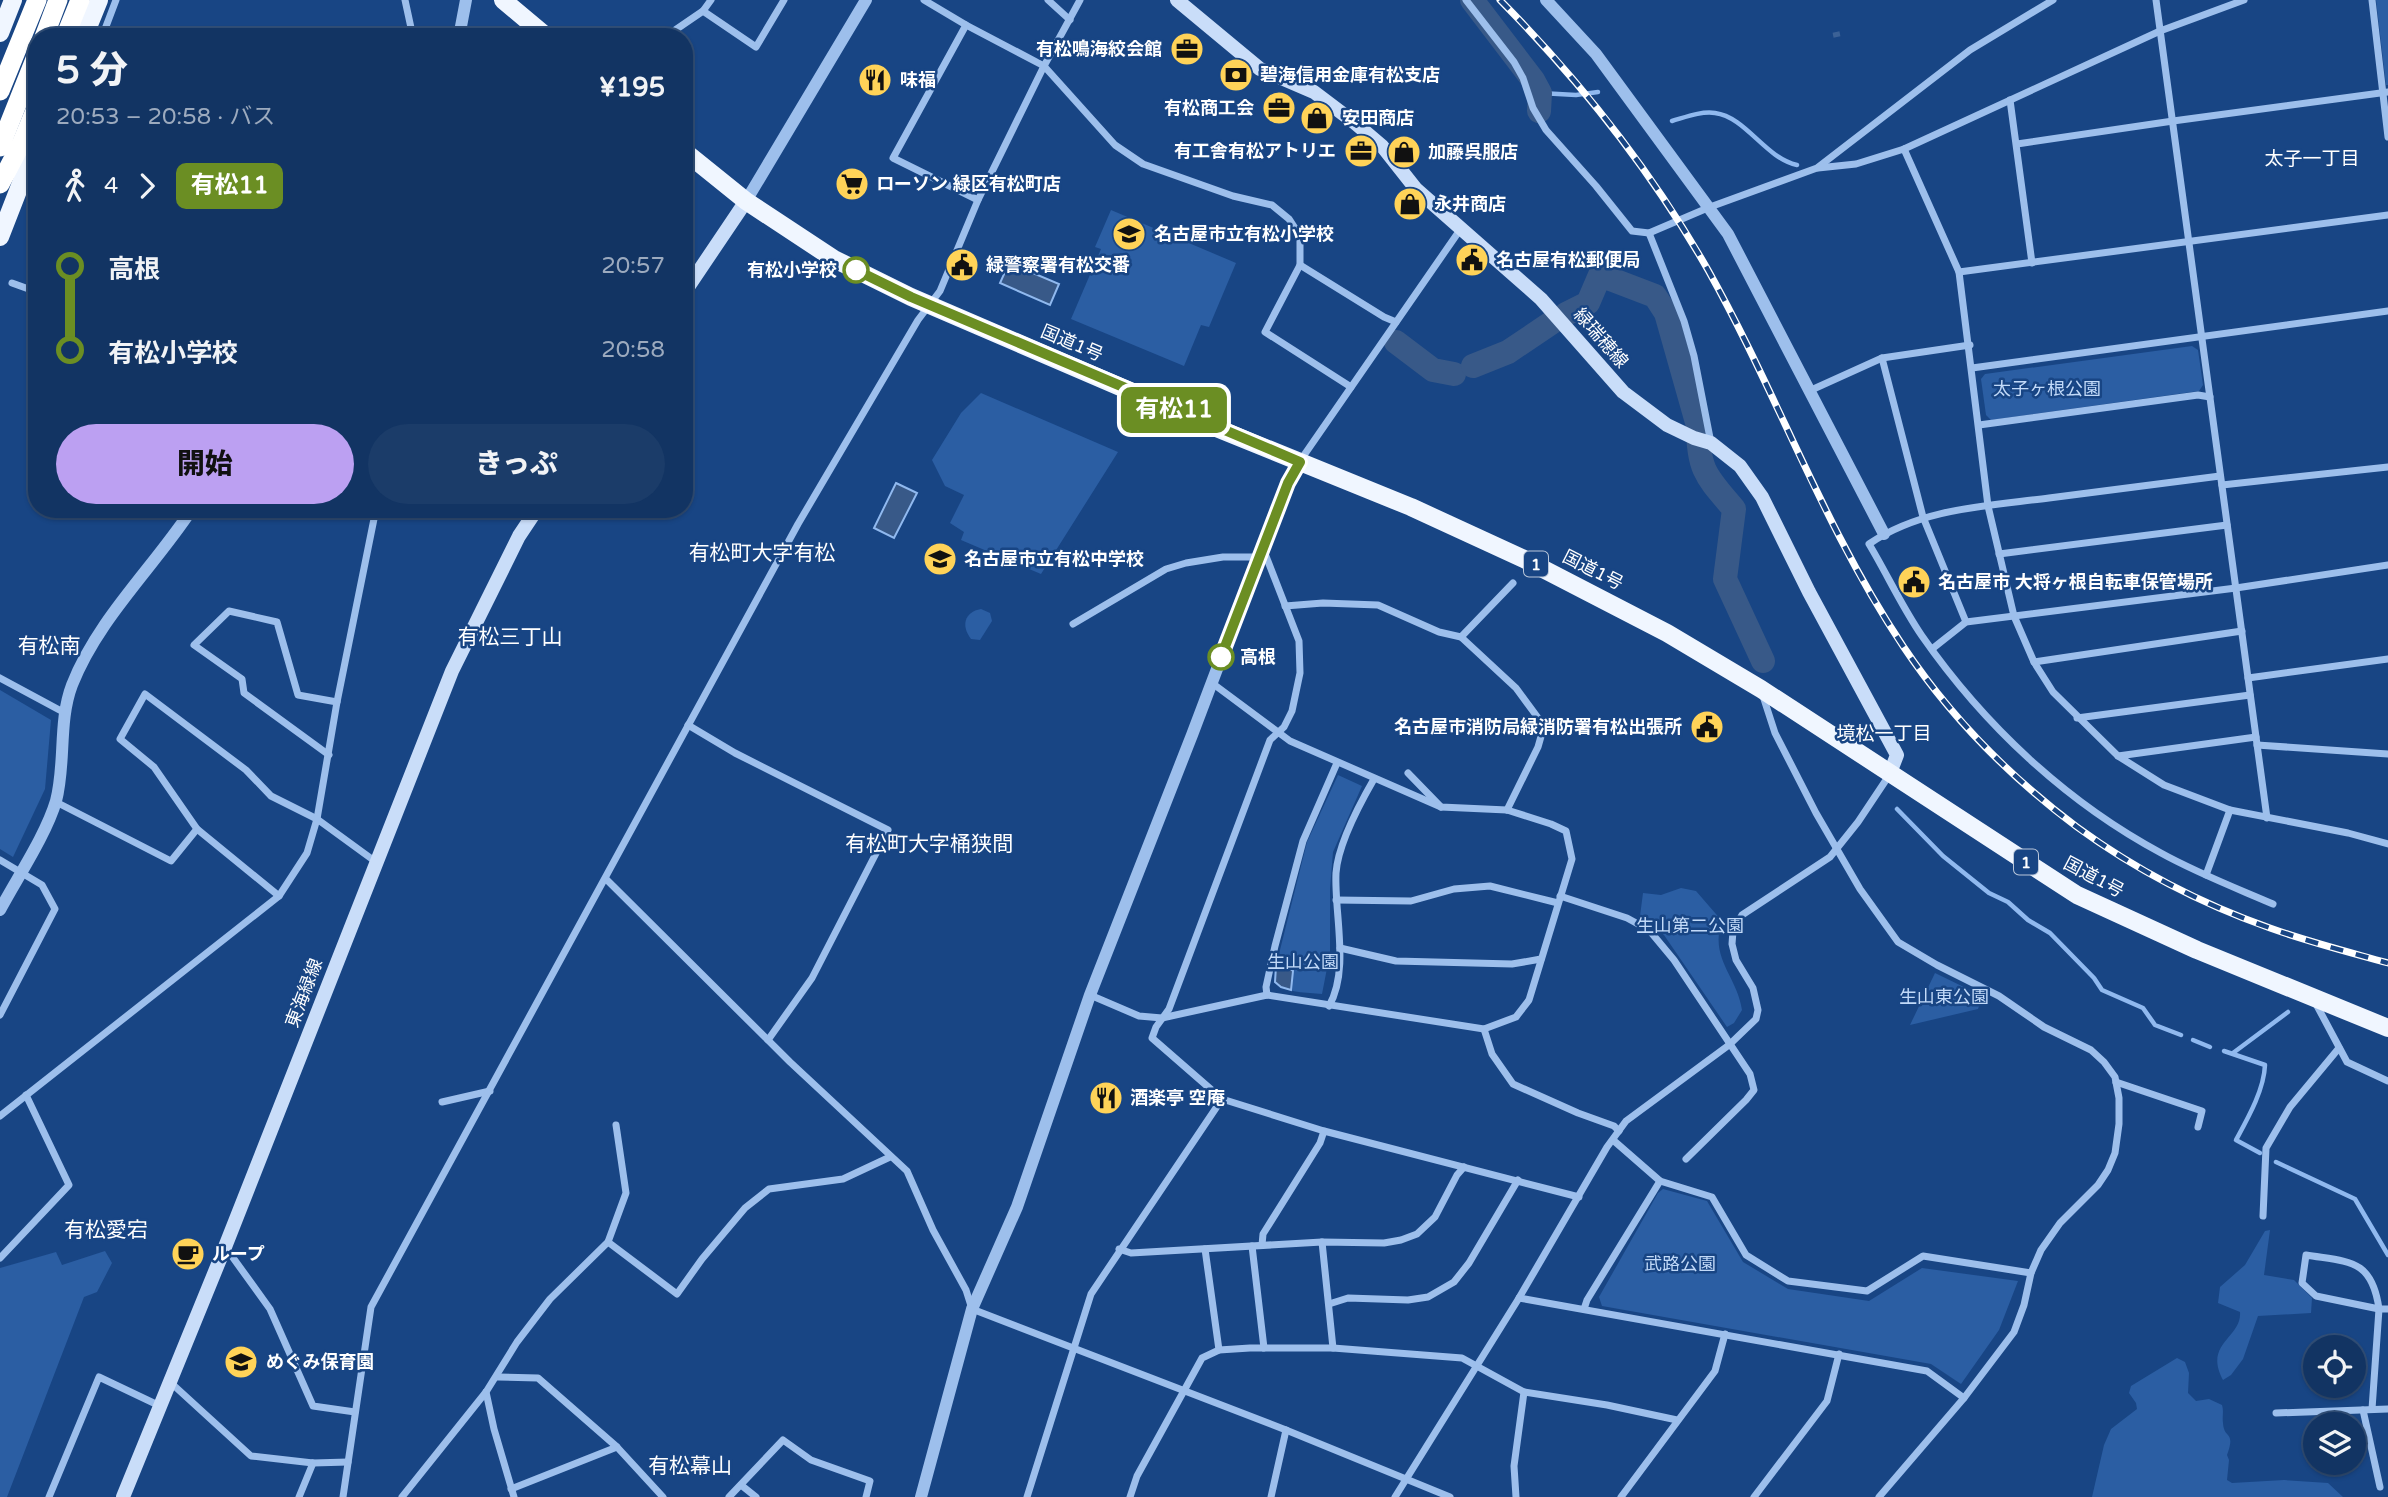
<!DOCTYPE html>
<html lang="ja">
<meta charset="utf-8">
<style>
body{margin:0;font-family:"Varela Round","Noto Sans JP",sans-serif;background:#1b3c69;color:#f1f3f6;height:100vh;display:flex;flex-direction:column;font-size:26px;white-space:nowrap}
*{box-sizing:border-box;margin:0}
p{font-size:23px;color:#9caabe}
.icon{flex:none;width:38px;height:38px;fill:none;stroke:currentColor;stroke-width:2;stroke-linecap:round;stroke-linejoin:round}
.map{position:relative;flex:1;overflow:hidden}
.side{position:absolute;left:28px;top:28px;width:665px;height:490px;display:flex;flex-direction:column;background:#123463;border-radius:28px;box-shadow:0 2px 5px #0004,0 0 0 2px #314f78}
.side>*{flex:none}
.badge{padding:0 14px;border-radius:10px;font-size:24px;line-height:46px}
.fabs{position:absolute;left:2303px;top:1335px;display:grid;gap:14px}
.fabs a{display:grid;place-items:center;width:63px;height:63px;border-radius:50%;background:#123463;box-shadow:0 2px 5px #0004,0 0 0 2px #314f78;font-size:35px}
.map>.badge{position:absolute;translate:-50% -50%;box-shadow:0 0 0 4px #fff}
.legs{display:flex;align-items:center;gap:10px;height:77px;padding:0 28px;font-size:23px}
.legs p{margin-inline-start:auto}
.overview{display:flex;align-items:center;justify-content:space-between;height:119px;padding:0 28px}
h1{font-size:38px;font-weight:800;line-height:52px}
.cta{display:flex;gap:14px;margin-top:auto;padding:14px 28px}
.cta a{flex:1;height:80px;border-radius:42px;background:#bca0f2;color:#111;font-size:28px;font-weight:800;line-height:80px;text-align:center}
.cta a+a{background:#1b3c69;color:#f1f3f6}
ul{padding:0 28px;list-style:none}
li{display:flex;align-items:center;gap:24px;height:84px;font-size:26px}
li i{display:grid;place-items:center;width:10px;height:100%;margin:0 9px;background:currentColor}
li i::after{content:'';width:18px;height:18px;margin:-9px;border:5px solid;border-radius:50%;background:#123463}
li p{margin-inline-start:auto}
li:first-child i{background:linear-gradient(#0000 50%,currentColor 0)}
li:last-child i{background:linear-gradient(currentColor 50%,#0000 0)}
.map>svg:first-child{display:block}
</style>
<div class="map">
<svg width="2388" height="1497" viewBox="0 0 2388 1497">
<rect width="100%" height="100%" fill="#184584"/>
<g fill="#2b5ea3">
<path d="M2376 0H2388V85H2386Z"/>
<path d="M1111 210 1236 263 1209 327 1201 325 1184 366 1071 319 1101 249 1095 247Z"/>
<path d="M2192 346 2198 350 2203 385 2199 391 1991 420 1986 415 1981 379 1985 374Z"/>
<path d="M981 393 1118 452 1041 574 961 540 964 532 950 523 964 495 945 486 932 460 961 413Z"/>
<path d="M981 609 990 613 992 621 980 640 971 639C961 626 964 612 981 609Z"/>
<path d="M0 690 51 720 45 789 13 857 0 849Z"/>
<path d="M1338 775 1362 786 1333 852 1330 889V953L1322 994C1307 992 1287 994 1275 982L1276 966 1307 842Z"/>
<path d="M1681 888 1696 891 1722 921C1709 958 1737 976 1742 1010L1734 1023 1727 1027 1664 935 1640 916 1643 893 1661 895Z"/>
<path d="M1935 973 1970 990 1981 1000 1978 1009 1910 1025Z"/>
<path d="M1663 1189 1707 1201 1743 1262 1788 1289 1869 1301 1922 1268 2018 1281 1999 1330 1961 1384 1931 1364 1602 1306 1599 1297 1658 1193Z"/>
<path d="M2270 1230 2264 1275 2294 1280 2312 1298 2311 1313 2258 1316 2243 1359 2231 1375 2223 1380C2203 1343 2242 1338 2240 1312L2218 1303 2220 1287 2245 1265 2265 1231Z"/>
<path d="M105 1251 112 1263 97 1292 84 1297 7 1497H0V1268L56 1252 62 1265Z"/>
<path d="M2177 1358 2185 1362 2189 1373 2188 1393 2196 1401 2209 1399 2222 1405C2224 1412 2222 1416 2223 1423 2224 1440 2236 1430 2227 1455L2229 1460 2227 1480 2232 1483 2284 1480 2328 1483 2343 1497H2092L2104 1445 2111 1429 2137 1409 2136 1403 2129 1393 2131 1386Z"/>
</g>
<g fill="#385988" stroke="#90b9ef" stroke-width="2">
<path d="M1009 263 1059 284 1050 305 1000 283Z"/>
<path d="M896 483 917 493 894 538 874 528Z"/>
<path d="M1283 963 1293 971 1291 990 1281 987 1275 982 1276 966Z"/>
</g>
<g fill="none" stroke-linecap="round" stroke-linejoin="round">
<g stroke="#90b9ef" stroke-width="4.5">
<path d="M1540 93 1576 95 1598 92"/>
<path d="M1672 121C1686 117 1701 111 1715 113 1746 117 1765 158 1797 165"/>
<path d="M1897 809 1943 856 1989 893 2008 902 2028 920 2050 933 2094 978 2102 990 2143 1008 2155 1025 2181 1035"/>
<path d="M2193 1040 2210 1047"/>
<path d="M2224 1051 2265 1065C2264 1090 2248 1118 2236 1140L2260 1153"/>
<path d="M2233 1053 2288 1012"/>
<path d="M2276 1162 2355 1199 2388 1255"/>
</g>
<g stroke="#385988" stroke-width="24">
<path d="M1472 0 1533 80 1540 93 1539 111"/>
<path d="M1566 314 1588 303 1600 275 1655 296 1666 313 1698 426C1698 471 1707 477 1734 509L1725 579 1763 661"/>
<path d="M1396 342 1433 370 1454 374"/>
<path d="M1473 366 1508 352 1554 321"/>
</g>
<path stroke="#3b6196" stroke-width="7" stroke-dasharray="7 3.5" stroke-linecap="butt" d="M1836 32 1837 37"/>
<g stroke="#9dbfec" stroke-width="7">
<path d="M405 0 413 37"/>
<path d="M924 0 966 25 1044 66 1080 0"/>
<path d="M1048 0 1070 20"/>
<path d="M1466 0 1514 62 1523 78 1533 108 1546 130 1596 186 1632 231 1649 233 1710 207 1817 168 1970 50 2053 0"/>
<path d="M2156 0 2267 818"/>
<path d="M2372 0 2388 137"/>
<path d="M703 11 756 47 784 0"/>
<path d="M966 25 893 158 978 200"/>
<path d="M102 37 116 0"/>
<path d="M665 37 703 11 711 0"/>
<path d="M2010 100 2032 263"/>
<path d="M2017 144 2173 121 2388 92"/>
<path d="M1904 149 1959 272 1988 506 2014 616 2034 662 2053 692 2118 756 2164 785 2230 810 2348 833 2388 844"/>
<path d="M1818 168 1856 164 1904 149 2160 31 2244 0"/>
<path d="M1649 233 1684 321 1694 356 1711 443"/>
<path d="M1300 265 1384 317 1396 322"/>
<path d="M1959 272 2388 215"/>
<path d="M12 283 37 292"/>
<path d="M1882 358 1923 517 1966 622"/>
<path d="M1972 368 2388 311"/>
<path d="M1809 391 1882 358 1970 345"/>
<path d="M1979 425 2198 395 2210 397"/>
<path d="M1300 461 1462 227"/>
<path d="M2220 476C2163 483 2106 491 2049 498 1988 506 1921 508 1869 544 1887 574 1902 607 1922 636 1984 725 2066 802 2161 853 2197 873 2236 888 2273 904"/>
<path d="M2222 485 2388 467"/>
<path d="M1264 551 1299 641 1300 673 1292 711 1284 727 1270 740 1169 1009 1156 1027 1152 1038 1222 1099 1324 1131 1579 1197"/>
<path d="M1999 554 2227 525"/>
<path d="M1285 606 1323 603 1378 605 1439 632 1461 637 1516 688 1544 726 1538 747 1507 810"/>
<path d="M1073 624 1166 569 1186 563 1223 557H1259"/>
<path d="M1461 637 1513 583"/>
<path d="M1932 649 1966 622 2236 588 2388 565"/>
<path d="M2034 662 2242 631"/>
<path d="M0 678 65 713"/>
<path d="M2248 678 2388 659"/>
<path d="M1762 693 1775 733 1816 813 1860 889 1898 942 1937 965 1999 996 2044 1027 2091 1050 2104 1062 2115 1077 2119 1098V1124L2115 1153 2108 1170 2098 1185 2060 1223 2041 1250 2031 1273 2024 1305 2014 1332 1964 1398"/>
<path d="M2077 718 2250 695"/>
<path d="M688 725 735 753 888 830 812 978 768 1040"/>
<path d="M2257 745 2388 754"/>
<path d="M329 755 244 693 242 679 194 645 229 611 277 622 298 695 337 702"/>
<path d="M2118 756 2256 737"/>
<path d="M1408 773 1441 807"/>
<path d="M56 802 171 861 197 829"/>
<path d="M0 860 42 885 55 909 0 1015"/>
<path d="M2206 875 2230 810"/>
<path d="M606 879 790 1062 907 1171 933 1230 966 1290 972 1309 1286 1430 1450 1497"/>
<path d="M279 896 197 829 154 767 120 739 145 694 246 770 271 796 317 819 376 862"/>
<path d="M1560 896 1627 918 1649 930 1674 960 1750 1074 1754 1090 1746 1100 1686 1159"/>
<path d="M1336 900 1411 901 1454 889 1490 886 1558 903"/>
<path d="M1340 948 1396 961 1512 964 1541 959"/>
<path d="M1090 995 1139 1016 1162 1018 1267 995 1484 1029 1516 1017 1529 1000 1572 859 1566 831 1551 824 1507 810 1441 807 1290 741 1212 683"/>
<path d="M1267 995 1266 987 1275 946 1303 841 1337 763"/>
<path d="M2315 1002 2347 1062 2388 1081"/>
<path d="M1329 1006C1350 970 1334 913 1336 873 1338 844 1359 805 1374 779"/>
<path d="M1484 1029 1492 1054 1513 1084 1578 1113 1614 1126 1619 1131"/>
<path d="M2116 1082 2202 1111 2198 1127"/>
<path d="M442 1102 490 1091"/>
<path d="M0 1116 279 896 307 853 317 819 337 702 376 509"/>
<path d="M1613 1140 1660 1181 1712 1197 1746 1255 1788 1281 1867 1291 1923 1256 2031 1273"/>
<path d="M2263 1216 2266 1148 2290 1107 2339 1048"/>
<path d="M608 1242 677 1294 702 1259 745 1208 769 1189 843 1179 890 1157"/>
<path d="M1322 1242 1333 1348"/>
<path d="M1262 1245 1263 1234 1320 1143 1324 1131"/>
<path d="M1252 1246 1264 1348"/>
<path d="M226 1248 270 1309 313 1406 355 1412"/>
<path d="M1119 1249 1131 1253 1322 1242 1384 1243 1401 1240 1417 1234 1435 1217 1457 1175 1464 1167"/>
<path d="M1205 1249 1219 1350"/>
<path d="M2306 1255C2348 1262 2372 1258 2379 1309L2316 1296 2302 1283Z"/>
<path d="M0 1258 69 1185 26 1095"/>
<path d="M1519 1298 1927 1371 1964 1398 1879 1497"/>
<path d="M1329 1304 1348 1298 1408 1300 1428 1297 1454 1282 1469 1263 1518 1180"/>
<path d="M1584 1309 1587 1300 1660 1181"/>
<path d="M498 1377 538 1378 617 1447 663 1497"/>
<path d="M170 1382 251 1456 313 1463 348 1462"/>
<path d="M486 1392 494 1429 514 1497"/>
<path d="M2372 1409 2379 1309H2388"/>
<path d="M2363 1410 2380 1487"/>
<path d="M2276 1413 2388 1409"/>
<path d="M741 1485 756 1497"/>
<path d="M511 1489 617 1447"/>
<path d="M49 1497 99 1377 160 1406"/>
<path d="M299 1497 313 1463"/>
<path d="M343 1497 371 1307 798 524 918 320 940 291 978 200 1044 66 1115 145 1143 164 1233 196 1272 205 1289 219 1300 236V265L1265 332 1351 387"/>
<path d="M402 1497 486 1392 517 1342 550 1299 608 1242 626 1193 616 1125"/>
<path d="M729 1497 783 1440 811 1460 870 1481 866 1497"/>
<path d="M1027 1497 1091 1294 1222 1099"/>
<path d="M1130 1497 1137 1476 1202 1358 1219 1350 1250 1348H1333L1462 1358 1524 1392 1607 1405 1677 1420"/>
<path d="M1271 1497 1286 1430"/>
<path d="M1395 1497 1519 1298 1607 1147 1626 1121 1729 1045 1756 1019 1758 1010 1753 988 1736 960 1732 944 1733 931 1742 915 1830 857 1858 822 1890 774"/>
<path d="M1516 1497 1514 1466 1524 1392"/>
<path d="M1621 1497 1715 1371 1725 1334"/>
<path d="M1754 1497 1827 1401 1839 1354"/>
</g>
<g stroke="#9dbfec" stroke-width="12">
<path d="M1546 0 1596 54 1728 234 1884 534"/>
<path d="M459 37 466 0"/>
<path d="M746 201 866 0"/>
<path d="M0 910C17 878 46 835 56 801 66 763 58 722 72 685 98 619 153 568 192 509"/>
<path d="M921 1497 972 1309 1017 1207 1090 995 1192 735 1284 492 1300 462"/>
</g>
<g stroke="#c9ddf9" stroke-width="14">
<path d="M1177 0 1260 69 1314 92 1355 123 1382 146 1416 189 1541 299 1623 392 1667 425 1694 438 1711 443 1740 466 1762 497 1809 592 1897 755 1890 773"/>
<path d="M684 293 746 201"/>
<path d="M123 1497 225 1247 452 671 519 536 537 509"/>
</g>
<g stroke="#f0f6ff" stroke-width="18">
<path d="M503 0 547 37"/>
<path d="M0 33 13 0"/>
<path d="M84 37 99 0"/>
<path d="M684 151 746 201 834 259 911 297 1204 423 1411 507 1524 559 1667 633 1761 689 2077 895 2197 950 2388 1028"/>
<path d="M0 237 37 142"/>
</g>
<g stroke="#fff" stroke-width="19">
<path d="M44 37 58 0"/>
<path d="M65 37 80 0"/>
<path d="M0 91 37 0"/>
<path d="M0 147 37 54"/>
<path d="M0 184 22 142 37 106"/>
</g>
<defs>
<path id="rail" d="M1500 0C1580 81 1651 170 1708 270 1777 393 1824 528 1903 646 1949 715 2010 777 2077 827 2136 870 2202 904 2270 928 2309 942 2349 952 2388 963"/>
</defs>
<use href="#rail" stroke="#fff" stroke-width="7"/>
<use href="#rail" stroke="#184584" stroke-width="4.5" stroke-dasharray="13" stroke-linecap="butt"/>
</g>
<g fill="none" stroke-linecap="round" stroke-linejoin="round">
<defs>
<path id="line-1" d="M856 270 911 297 1300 462 1288 483 1221 657"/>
</defs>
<use href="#line-1" stroke="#fff" stroke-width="16"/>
<use href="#line-1" stroke="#6b8e23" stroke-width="10"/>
</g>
<defs>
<symbol id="office-disc" viewBox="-11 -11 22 22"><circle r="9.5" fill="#ffd358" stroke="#184584"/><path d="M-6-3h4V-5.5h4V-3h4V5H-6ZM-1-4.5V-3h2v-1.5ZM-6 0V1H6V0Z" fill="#111"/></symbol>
<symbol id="bank-disc" viewBox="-11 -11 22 22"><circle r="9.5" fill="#ffd358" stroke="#184584"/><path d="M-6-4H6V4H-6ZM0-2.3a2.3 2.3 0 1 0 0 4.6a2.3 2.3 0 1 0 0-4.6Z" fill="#111"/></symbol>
<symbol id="restaurant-disc" viewBox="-11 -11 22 22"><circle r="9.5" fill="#ffd358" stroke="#184584"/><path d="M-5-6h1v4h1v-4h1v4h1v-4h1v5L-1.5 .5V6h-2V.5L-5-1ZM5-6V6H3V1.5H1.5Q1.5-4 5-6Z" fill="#111"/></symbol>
<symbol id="shop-disc" viewBox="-11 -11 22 22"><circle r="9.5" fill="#ffd358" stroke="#184584"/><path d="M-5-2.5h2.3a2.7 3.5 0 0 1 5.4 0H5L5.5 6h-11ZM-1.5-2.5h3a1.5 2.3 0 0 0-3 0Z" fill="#111"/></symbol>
<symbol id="supermarket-disc" viewBox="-11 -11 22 22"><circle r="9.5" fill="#ffd358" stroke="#184584"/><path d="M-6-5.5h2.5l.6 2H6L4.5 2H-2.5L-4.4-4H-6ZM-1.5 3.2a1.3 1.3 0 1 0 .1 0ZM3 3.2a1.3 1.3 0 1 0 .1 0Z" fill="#111"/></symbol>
<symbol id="school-disc" viewBox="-11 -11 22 22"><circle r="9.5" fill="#ffd358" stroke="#184584"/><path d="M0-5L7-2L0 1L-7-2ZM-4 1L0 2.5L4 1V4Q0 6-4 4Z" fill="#111"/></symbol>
<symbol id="civic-disc" viewBox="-11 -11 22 22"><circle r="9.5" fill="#ffd358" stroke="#184584"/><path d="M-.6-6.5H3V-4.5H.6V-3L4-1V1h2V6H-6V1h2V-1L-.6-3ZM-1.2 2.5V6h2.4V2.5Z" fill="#111"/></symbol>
<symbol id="cafe-disc" viewBox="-11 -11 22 22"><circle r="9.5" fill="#ffd358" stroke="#184584"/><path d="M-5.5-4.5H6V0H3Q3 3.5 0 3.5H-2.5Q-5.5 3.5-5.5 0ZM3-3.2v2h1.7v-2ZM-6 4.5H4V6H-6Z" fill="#111"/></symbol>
</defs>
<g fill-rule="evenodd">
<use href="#office-disc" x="1168" y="30" width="38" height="38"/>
<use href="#bank-disc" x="1217" y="56" width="38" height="38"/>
<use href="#restaurant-disc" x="856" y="61" width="38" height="38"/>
<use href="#office-disc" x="1260" y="89" width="38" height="38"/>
<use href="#shop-disc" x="1298" y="99" width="38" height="38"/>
<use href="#office-disc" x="1342" y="132" width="38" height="38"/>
<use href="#shop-disc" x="1385" y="133" width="38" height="38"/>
<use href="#supermarket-disc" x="833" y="165" width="38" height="38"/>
<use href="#shop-disc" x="1391" y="185" width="38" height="38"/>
<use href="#school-disc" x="1110" y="215" width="38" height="38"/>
<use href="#civic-disc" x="1453" y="241" width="38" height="38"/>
<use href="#civic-disc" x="943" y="246" width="38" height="38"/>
<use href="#school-disc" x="921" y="540" width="38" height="38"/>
<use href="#civic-disc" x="1895" y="563" width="38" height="38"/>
<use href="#civic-disc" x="1688" y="708" width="38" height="38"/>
<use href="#restaurant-disc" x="1087" y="1079" width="38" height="38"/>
<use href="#cafe-disc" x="169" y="1235" width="38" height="38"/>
<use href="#school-disc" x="222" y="1343" width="38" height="38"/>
</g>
<g fill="#fff" stroke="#6b8e23" stroke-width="3.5">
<circle cx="856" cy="270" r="12"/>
<circle cx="1221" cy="657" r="12"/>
</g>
<g text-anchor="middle" stroke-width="5" stroke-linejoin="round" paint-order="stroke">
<g fill="#184584" stroke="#bac7da" stroke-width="2">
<rect x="1524" y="551.5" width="24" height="25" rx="5"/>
<rect x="2014" y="849.5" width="24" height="25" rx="5"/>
</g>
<g font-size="16" font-weight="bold" fill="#fff">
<text x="1536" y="570">1</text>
<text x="2026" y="868">1</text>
</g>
<g font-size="18" font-weight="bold" fill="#fff" stroke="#184584" text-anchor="start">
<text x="1162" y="55" text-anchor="end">有松鳴海絞会館</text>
<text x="1260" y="81">碧海信用金庫有松支店</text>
<text x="900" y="86">味福</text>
<text x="1254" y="114" text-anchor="end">有松商工会</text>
<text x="1342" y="124">安田商店</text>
<text x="1336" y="157" text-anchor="end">有工舎有松アトリエ</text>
<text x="1428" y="158">加藤呉服店</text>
<text x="876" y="190">ローソン 緑区有松町店</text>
<text x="1434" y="210">永井商店</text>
<text x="1154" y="240">名古屋市立有松小学校</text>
<text x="1496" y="266">名古屋有松郵便局</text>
<text x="986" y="271">緑警察署有松交番</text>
<text x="964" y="565">名古屋市立有松中学校</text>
<text x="1938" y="588">名古屋市 大将ヶ根自転車保管場所</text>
<text x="1682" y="733" text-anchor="end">名古屋市消防局緑消防署有松出張所</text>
<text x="1130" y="1104">酒楽亭 空庵</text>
<text x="212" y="1260">ループ</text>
<text x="266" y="1368">めぐみ保育園</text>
</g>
<g font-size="18" font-weight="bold" fill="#fff" stroke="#184584" text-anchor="end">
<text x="837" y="276">有松小学校</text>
<text x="1240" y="663" text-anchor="start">高根</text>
</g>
<g font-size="18" fill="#fff" stroke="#184584">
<text transform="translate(1601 338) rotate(49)" y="6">緑瑞穂線</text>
<text transform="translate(1072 343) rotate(23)" y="6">国道1号</text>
<text transform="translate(1593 570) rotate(27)" y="6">国道1号</text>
<text transform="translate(2094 877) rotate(28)" y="6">国道1号</text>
<text transform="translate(304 993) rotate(-69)" y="6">東海緑線</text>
</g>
<g font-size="18" fill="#c2daf9" stroke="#184584">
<text x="2047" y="395">太子ヶ根公園</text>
<text x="1690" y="932">生山第二公園</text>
<text x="1303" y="968">生山公園</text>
<text x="1944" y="1003">生山東公園</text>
<text x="1680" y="1270">武路公園</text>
</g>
<g font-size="19" fill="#fff" stroke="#184584">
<text x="2312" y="165">太子一丁目</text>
<text x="1884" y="740">境松一丁目</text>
</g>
<g font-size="21" fill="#fff" stroke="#184584">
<text x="762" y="560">有松町大字有松</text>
<text x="510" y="644">有松三丁山</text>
<text x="49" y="653">有松南</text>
<text x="929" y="851">有松町大字桶狭間</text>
<text x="106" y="1237">有松愛宕</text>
<text x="690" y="1473">有松幕山</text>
</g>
</g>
</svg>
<div class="fabs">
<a><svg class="icon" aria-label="locate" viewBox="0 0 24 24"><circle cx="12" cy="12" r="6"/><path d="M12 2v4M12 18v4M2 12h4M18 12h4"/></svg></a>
<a><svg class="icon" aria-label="layers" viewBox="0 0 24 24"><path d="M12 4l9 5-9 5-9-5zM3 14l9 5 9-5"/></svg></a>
</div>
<b class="badge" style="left:1174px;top:410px;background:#6b8e23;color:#fff">有松11</b>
<section class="side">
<div class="overview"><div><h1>5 分</h1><p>20:53 – 20:58 · バス</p></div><b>¥195</b></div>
<div class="legs"><svg class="icon" aria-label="walk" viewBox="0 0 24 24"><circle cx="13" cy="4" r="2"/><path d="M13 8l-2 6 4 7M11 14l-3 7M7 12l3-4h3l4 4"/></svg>4<svg class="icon" aria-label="forward" viewBox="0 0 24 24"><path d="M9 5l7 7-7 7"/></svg><b class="badge" style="background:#6b8e23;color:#fff">有松11</b></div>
<ul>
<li><i style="color:#6b8e23"></i><b>高根</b><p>20:57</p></li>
<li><i style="color:#6b8e23"></i><b>有松小学校</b><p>20:58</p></li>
</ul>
<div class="cta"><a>開始</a><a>きっぷ</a></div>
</section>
</div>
